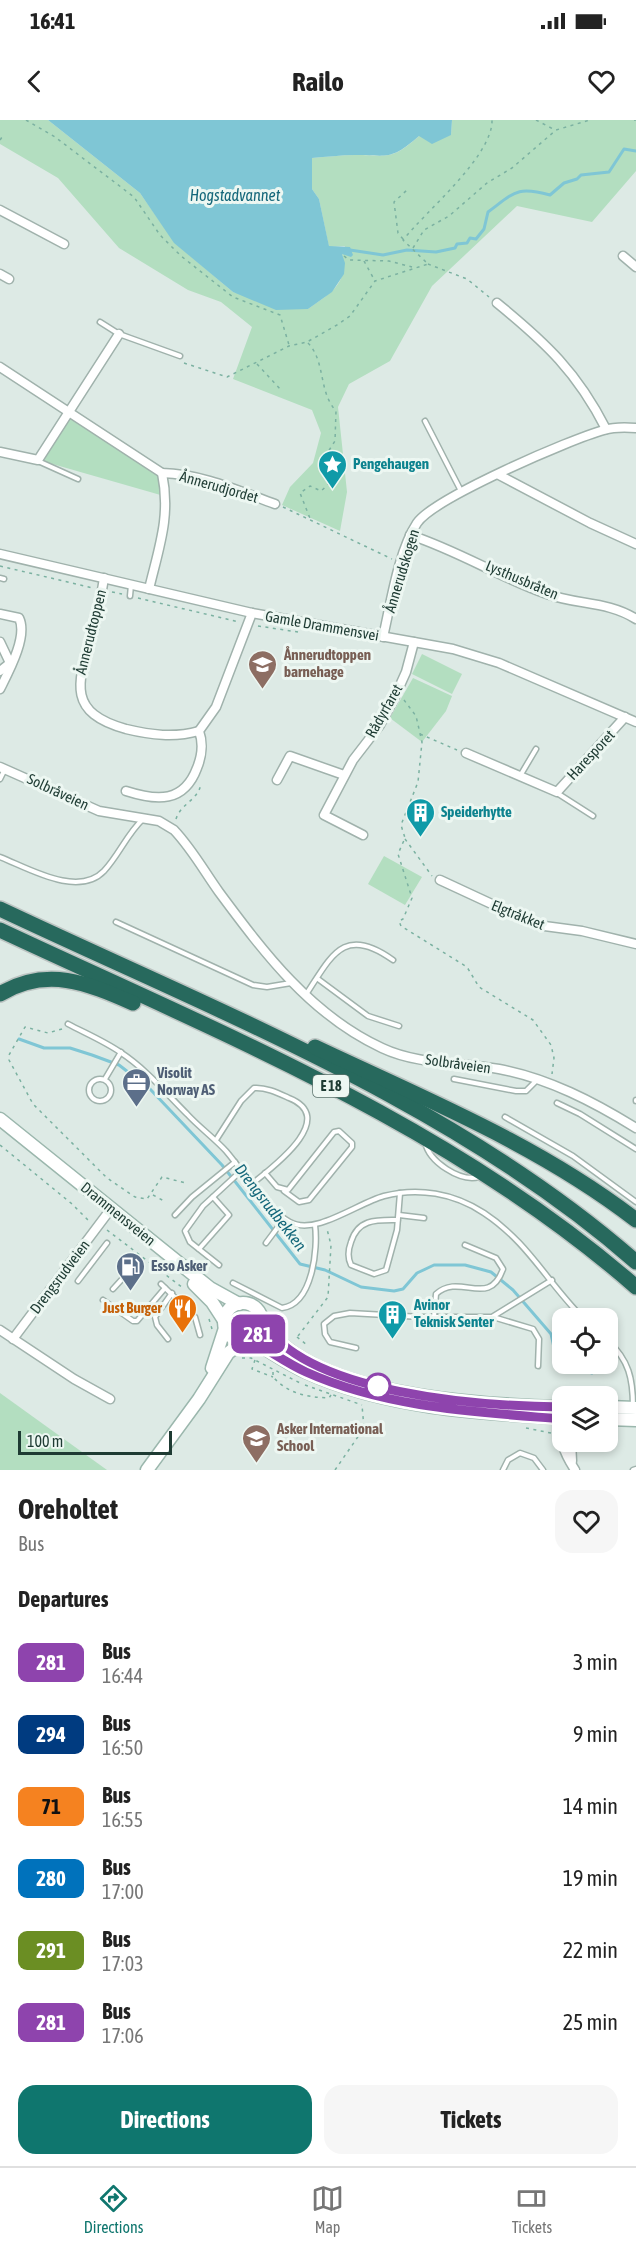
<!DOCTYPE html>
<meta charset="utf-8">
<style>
body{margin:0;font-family:"Asap Condensed",sans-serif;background:#f6f6f6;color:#222;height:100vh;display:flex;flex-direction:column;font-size:22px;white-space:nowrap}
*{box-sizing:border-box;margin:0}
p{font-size:20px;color:#767676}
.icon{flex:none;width:33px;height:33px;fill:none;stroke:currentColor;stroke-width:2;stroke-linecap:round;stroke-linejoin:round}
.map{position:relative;height:1350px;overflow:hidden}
.panel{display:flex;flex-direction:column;background:#fff;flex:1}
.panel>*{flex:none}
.badge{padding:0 12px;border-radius:9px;font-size:21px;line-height:39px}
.buttons{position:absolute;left:552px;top:1188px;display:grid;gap:12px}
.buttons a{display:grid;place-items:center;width:66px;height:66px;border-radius:12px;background:#fff;box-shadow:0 3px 9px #0003;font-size:30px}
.scale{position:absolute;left:18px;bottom:15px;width:154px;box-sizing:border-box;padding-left:6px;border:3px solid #1e3b33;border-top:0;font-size:16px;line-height:21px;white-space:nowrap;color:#1e3b33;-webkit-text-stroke:4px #edf7f2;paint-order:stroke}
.map>.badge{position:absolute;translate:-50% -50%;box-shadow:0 0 0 3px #fff}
h2{padding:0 18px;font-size:22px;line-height:54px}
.round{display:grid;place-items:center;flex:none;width:63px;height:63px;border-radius:18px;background:#f6f6f6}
.headline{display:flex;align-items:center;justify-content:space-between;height:102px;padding:0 18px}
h1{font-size:28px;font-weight:700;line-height:45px}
.primary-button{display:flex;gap:12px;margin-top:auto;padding:12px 18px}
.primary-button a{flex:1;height:69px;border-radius:18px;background:#0f766e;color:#fff;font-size:24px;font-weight:700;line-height:69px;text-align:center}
.primary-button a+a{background:#f6f6f6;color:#222}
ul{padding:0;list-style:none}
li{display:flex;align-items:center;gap:18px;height:72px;padding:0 18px}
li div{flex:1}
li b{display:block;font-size:22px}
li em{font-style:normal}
li .badge{min-width:66px;font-weight:700;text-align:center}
.status{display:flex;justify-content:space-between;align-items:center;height:42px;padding:0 30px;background:#fff;direction:ltr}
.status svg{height:16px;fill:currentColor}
header{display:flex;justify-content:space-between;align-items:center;height:78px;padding:0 18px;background:#fff;font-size:27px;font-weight:700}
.tab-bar{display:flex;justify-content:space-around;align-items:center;height:84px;border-top:2px solid #e0e0e0;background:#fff;font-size:16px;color:#767676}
.tab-bar a{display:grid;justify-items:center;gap:3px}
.tab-bar .current{color:#0f766e}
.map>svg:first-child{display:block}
</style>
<div class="status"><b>16:41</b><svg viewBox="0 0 49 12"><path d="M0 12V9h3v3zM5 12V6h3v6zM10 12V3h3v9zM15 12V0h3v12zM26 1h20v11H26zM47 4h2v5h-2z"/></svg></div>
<header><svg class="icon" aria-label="back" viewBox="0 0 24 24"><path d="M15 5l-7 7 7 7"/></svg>Railo<svg class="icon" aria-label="heart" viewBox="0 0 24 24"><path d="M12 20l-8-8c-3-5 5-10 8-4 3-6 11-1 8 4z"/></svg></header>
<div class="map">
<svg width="636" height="1350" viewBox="0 0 636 1350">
<rect width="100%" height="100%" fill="#ddeae5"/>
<g fill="#b3dec0">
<path d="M0 0H48L140 73 175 123 233 172 308 189C330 173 349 164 342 134L345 126 329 127 319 79 312 69V38C326 37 341 35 355 35 389 35 391 41 419 16L451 15 452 0H636V51L592 102 517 86 432 166 390 241 349 264 338 287 347 372 340 411 282 385 290 367 313 343 321 313 312 290 233 259 252 207 221 182 188 170 119 128 58 58 0 24Z"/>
<path d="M72 291 164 349V376L42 341Z"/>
<path d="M422 534 462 554 452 574 412 554Z"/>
<path d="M413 558 452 576 446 591 422 622 390 598Z"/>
<path d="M384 736 422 757 405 785 368 764Z"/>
<path d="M0 1273 107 1350H0Z"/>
</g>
<path fill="#7fc6d5" d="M48 0H452L451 15 432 24 419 16C390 41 389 35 355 35 341 35 326 37 312 38V69L319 79 329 126 350 127 353 135 351 137 342 134 345 143 344 154 332 172 308 189 276 190 233 172 174 123 140 73Z"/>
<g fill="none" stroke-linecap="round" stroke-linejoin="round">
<g stroke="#7fc6d5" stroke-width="3">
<path d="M350 130 383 135 407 130 436 132 455 128 457 124 467 123 470 118 476 119 484 109 488 92C515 72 517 66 550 75L564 63 577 59 581 55 609 52 624 29 636 31"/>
<path d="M19 919 44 928H70L92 935 119 945 150 969 222 1045 300 1144 325 1150 361 1167 394 1171 403 1169 417 1153 434 1145H465L491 1152 513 1170 545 1207 551 1214 555 1232 562 1239"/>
<path d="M567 1244 592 1253"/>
</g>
<defs>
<g id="lane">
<path d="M100 202 119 214 180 236"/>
<path d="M425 301 461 371"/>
<path d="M38 341 78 359"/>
<path d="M0 458 4 459"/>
<path d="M130 476 131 465"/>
<path d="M520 656 536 629"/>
<path d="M0 659 5 649"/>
<path d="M557 673 593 696"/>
<path d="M0 737C28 748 78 778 104 751 119 735 127 714 143 699"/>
<path d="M116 802 253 865 267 867 291 863"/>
<path d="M318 859 368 896 399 906"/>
<path d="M305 876C331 837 343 804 393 840"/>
<path d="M68 904C85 913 104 921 120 932 146 949 165 972 187 994 199 1007 214 1018 226 1031 244 1052 267 1090 290 1102 315 1116 358 1083 384 1076 418 1067 454 1073 484 1093 528 1122 547 1162 583 1198"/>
<path d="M105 959 121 932"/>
<path d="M454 959 516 971H526L537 960"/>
<circle cx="100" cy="970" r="11"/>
<path d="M636 980V981"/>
<path d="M557 983 580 994 636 1029"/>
<path d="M505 997 573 1036 636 1082"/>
<path d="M216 1020 241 981 254 968C266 967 278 973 289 978 339 998 273 1047 253 1063"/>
<path d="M425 1022C429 1042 460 1062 479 1057"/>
<path d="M265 1053 277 1067 288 1070 334 1012 339 1011 352 1023V1027L309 1080 299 1082 284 1071"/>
<path d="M175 1095 192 1077 235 1042"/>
<path d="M399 1095 424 1098"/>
<path d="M398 1100C378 1100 358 1098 351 1122 348 1130 347 1137 351 1145L374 1154 386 1150 397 1110 400 1073"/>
<path d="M266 1123 284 1099"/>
<path d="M199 1129 229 1095 213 1077"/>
<path d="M219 1145 190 1122 185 1111 203 1086 242 1050"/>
<path d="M78 1161 107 1123"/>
<path d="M233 1163 282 1188C313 1184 318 1128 315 1105"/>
<path d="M161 1164 195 1197 200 1215"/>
<path d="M113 1169 135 1145"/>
<path d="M103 1180 133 1201H137L165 1168"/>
<path d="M434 1197 436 1174C460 1152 489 1189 503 1149L496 1138 465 1125"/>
<path d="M493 1197 533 1209 539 1219 538 1246"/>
<path d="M168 1219 157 1205 155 1197 172 1173"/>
<path d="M608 1221C629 1240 633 1259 633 1287"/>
<path d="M356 1228 330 1222 325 1214 324 1204 334 1196 350 1193 421 1197H492L552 1160"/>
<path d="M503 1350 508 1340 520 1333 534 1338 543 1350"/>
<path d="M633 1350 636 1349"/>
</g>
<g id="street">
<path d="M0 90 64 124"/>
<path d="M623 136 636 147"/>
<path d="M0 154 9 159"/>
<path d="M497 183C546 223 577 252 606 309"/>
<path d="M0 247 162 353C202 354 239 371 275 384"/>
<path d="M0 332 38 340 119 214"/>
<path d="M499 355 590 403 636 424"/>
<path d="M410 415C459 431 501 458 547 474 577 485 608 481 636 499"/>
<path d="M0 434 252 493 453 529 499 543 636 602"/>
<path d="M104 458C101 476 98 495 93 512 78 561 65 592 126 609 151 615 174 618 199 611"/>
<path d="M149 469C159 427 171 396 162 353"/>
<path d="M383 517C391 483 398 432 417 403 434 378 571 319 604 310 614 307 625 307 636 308"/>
<path d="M0 522 10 543 0 551"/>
<path d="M0 569C9 551 28 516 19 498L0 494"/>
<path d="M466 633 557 672 625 597"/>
<path d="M0 647 99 691 159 701 174 710C192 729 204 751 219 772 265 834 311 895 382 928 418 945 460 942 499 949 548 958 594 982 636 1008"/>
<path d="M277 660 290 636 344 655"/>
<path d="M126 671C157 681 184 683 197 648 202 636 203 622 199 611L216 587 252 493"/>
<path d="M363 715 324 695 353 640 380 605 393 581 406 552 414 522"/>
<path d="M440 760 537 805 582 811 636 824"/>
<path d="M0 1210 74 1259 110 1279"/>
<path d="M13 1219 107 1094"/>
<path d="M562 1299C558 1319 564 1333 575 1350"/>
<path d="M571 1322 572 1341"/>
</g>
<g id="secondary">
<path d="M0 999 210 1168 239 1184"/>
<path d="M194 1164 212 1182 225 1202"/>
<circle cx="243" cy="1202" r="19"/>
<path d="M262 1201C307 1276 482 1285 562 1287"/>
<path d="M250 1220C269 1230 286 1243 306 1252 386 1288 476 1293 562 1298"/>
<path d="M212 1248 225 1208"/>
<path d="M608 1287 636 1288"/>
<path d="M608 1299 636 1300"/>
<path d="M147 1350 199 1279 228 1233 244 1221"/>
</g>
<g id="highway">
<path d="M0 789C216 891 455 983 636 1142"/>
<path d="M0 810C220 913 451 1005 636 1167"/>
<path d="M0 874C47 846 87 863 133 883"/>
<path d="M315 927C425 979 539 1025 636 1100"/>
</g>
</defs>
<use href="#lane" stroke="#a0b2ac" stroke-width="7"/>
<use href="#street" stroke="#a0b2ac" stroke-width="11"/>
<use href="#secondary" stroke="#9bb7ad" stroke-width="15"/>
<use href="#highway" stroke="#bcc4c2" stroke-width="18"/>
<g stroke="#7bb1a1" stroke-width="1.5" stroke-dasharray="3 4.5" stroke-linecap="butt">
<path d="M26 0 55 17 134 77 160 115 181 136 233 177 280 195 289 225"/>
<path d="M536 0 555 10"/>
<path d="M634 0H636"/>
<path d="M0 20 2 17"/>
<path d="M403 119 398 113 394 82 407 70"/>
<path d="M413 128 424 110 449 96 487 63 512 48 556 10 590 0"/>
<path d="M344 136 349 140 389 141 412 147"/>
<path d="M364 141 375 161"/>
<path d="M428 144 467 159 489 177"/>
<path d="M308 223C326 242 318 271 336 291L335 321 328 332 332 344V361L321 371 310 366 300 373 311 401"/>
<path d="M184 243 227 257 289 226 307 222 337 205 350 196 375 161 428 144 403 120C425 92 493 36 492 0"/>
<path d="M257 244 281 270"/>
<path d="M283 387 392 439"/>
<path d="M0 446 93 468"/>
<path d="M112 472 122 474"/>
<path d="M138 478 239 502"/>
<path d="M258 506 298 512"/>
<path d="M404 580 416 596 422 622 418 662 401 705 405 718 398 734 412 778 403 799 399 801 401 806 467 847 479 867 533 900 551 925 554 938 552 954"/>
<path d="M420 614 457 630"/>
<path d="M176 699C181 683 199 680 201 663"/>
<path d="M405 719 432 756"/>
<path d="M62 909 48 913 25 907 9 935V940L33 984 107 1058 135 1077 147 1079 162 1057 186 1063"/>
<path d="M0 1025 72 1084 89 1101"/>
<path d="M153 1075 164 1081"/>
<path d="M107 1110 183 1168"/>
<path d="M209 1199 212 1209"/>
<path d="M298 1216 328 1177 331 1125 327 1109"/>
<path d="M297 1217 307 1225"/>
<path d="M242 1238H251L300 1263"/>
<path d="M255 1240 252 1249 273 1257"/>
<path d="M273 1252V1257C289 1274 306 1277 329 1278L331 1275"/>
<path d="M305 1265 362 1285"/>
<path d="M526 1308 551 1313"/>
<path d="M335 1350 364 1308 362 1285"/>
</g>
<use href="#lane" stroke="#fff" stroke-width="4"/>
<use href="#street" stroke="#fff" stroke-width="8"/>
<use href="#secondary" stroke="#fff" stroke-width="12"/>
<use href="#highway" stroke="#27695d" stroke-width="15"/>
</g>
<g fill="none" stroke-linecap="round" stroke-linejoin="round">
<defs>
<path id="line" d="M562 1287C482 1286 307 1275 262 1201L259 1213 250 1220C269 1230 286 1243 306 1252 386 1288 476 1292 562 1299"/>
</defs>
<use href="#line" stroke="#fff" stroke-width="14"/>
<use href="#line" stroke="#8e44ad" stroke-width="9"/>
</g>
<defs>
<symbol id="sight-pin" viewBox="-11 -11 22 30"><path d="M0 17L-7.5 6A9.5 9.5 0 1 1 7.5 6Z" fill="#0f9aa8" stroke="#edf7f2"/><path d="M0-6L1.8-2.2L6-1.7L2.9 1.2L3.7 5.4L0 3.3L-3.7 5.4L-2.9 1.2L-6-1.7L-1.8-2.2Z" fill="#fff"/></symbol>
<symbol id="school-pin" viewBox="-11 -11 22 30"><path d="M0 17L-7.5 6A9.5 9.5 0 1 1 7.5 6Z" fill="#8d6e63" stroke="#edf7f2"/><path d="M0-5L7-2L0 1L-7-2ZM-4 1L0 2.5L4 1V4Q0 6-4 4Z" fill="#fff"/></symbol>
<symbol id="building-pin" viewBox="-11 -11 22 30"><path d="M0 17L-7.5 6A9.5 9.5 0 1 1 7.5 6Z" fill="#0f9aa8" stroke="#edf7f2"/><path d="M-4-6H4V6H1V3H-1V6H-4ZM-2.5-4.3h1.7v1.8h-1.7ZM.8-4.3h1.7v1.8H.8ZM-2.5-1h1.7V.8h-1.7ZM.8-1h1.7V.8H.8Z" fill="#fff"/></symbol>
<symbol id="office-pin" viewBox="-11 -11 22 30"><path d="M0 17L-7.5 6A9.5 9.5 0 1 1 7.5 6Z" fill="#5c6f8a" stroke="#edf7f2"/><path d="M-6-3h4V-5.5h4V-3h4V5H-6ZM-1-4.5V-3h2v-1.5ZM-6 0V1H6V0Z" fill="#fff"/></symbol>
<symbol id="fuel-pin" viewBox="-11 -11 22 30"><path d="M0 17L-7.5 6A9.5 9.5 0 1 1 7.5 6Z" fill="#5c6f8a" stroke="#edf7f2"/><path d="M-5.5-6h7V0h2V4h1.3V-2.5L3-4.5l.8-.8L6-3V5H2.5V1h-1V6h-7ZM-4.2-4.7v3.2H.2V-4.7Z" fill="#fff"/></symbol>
<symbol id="restaurant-pin" viewBox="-11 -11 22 30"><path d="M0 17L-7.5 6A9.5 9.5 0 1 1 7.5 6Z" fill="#e8710a" stroke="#edf7f2"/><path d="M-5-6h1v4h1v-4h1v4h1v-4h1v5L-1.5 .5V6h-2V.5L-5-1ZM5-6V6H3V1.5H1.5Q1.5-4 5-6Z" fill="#fff"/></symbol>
</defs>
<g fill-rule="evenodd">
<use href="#sight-pin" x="316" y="328" width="33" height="45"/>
<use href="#school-pin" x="246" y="528" width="33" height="45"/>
<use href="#building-pin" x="404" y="676" width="33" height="45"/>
<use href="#office-pin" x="120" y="946" width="33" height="45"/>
<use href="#fuel-pin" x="114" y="1130" width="33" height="45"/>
<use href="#restaurant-pin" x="166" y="1172" width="33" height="45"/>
<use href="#building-pin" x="376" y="1178" width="33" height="45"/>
<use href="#school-pin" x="240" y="1302" width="33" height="45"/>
</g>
<circle fill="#fff" stroke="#8e44ad" stroke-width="3" cx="378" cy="1266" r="12"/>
<g text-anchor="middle" stroke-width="6" stroke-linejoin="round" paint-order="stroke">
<rect fill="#edf7f2" stroke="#5c736c" stroke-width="1.5" x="313" y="955" width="36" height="22" rx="4.5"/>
<g font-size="14" font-weight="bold" fill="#1e3b33">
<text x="331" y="971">E 18</text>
</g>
<g font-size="15" font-weight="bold" fill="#0d838f" stroke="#edf7f2" text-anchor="start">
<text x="353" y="349">Pengehaugen</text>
<text x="441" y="697">Speiderhytte</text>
<text x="414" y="1190">Avinor<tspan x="414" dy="17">Teknisk Senter</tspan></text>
</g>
<g font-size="15" fill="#1e3b33" stroke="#edf7f2">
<text transform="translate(219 367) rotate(16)" y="5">Ånnerudjordet</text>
<text transform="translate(402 451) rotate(-73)" y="5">Ånnerudskogen</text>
<text transform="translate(522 460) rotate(23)" y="5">Lysthusbråten</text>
<text transform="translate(322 506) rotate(10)" y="5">Gamle Drammensvei</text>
<text transform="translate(91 512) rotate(-76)" y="5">Ånnerudtoppen</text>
<text transform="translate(384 591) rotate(-60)" y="5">Rådyrfaret</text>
<text transform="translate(591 635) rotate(-47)" y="5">Haresporet</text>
<text transform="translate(58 672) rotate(25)" y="5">Solbråveien</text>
<text transform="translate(518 795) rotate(22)" y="5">Elgtråkket</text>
<text transform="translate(458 944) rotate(8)" y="5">Solbråveien</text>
<text transform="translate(118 1094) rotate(39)" y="5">Drammensveien</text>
<text transform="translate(60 1157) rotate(-53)" y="5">Drengsrudveien</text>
</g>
<g font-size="15" font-weight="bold" fill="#785e54" stroke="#edf7f2" text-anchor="start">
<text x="284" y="540">Ånnerudtoppen<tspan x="284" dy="17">barnehage</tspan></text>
<text x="277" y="1314">Asker International<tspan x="277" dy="17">School</tspan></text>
</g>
<g font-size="15" font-weight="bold" fill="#4e5e75" stroke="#edf7f2" text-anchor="start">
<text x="157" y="958">Visolit<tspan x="157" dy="17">Norway AS</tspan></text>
<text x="151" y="1151">Esso Asker</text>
</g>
<g font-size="15" font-weight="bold" fill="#c56008" stroke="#edf7f2" text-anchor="end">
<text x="162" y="1193">Just Burger</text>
</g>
<g font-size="16" font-style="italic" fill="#14677a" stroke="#edf7f2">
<text x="235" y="81">Hogstadvannet</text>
<text transform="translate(271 1087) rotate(52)" y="6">Drengsrudbekken</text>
</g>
</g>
</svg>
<div class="buttons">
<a><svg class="icon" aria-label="locate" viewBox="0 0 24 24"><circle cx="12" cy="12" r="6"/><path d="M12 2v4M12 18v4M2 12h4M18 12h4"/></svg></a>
<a><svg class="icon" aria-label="layers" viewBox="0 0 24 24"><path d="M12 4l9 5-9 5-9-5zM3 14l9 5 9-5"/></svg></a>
</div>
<div class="scale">100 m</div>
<b class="badge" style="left:258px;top:1214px;background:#8e44ad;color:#fff">281</b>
</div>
<section class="panel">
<div class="headline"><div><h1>Oreholtet</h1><p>Bus</p></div><a class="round"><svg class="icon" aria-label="heart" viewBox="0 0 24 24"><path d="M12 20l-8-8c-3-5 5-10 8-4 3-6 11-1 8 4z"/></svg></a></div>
<h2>Departures</h2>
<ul>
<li><span class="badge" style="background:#8e44ad;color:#fff">281</span><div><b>Bus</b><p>16:44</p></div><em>3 min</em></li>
<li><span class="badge" style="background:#003b80;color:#fff">294</span><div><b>Bus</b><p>16:50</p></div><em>9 min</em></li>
<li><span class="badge" style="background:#f58220;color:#111">71</span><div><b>Bus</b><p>16:55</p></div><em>14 min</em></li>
<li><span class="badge" style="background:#0072bc;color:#fff">280</span><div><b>Bus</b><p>17:00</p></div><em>19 min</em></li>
<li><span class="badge" style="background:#6b8e23;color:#fff">291</span><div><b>Bus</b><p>17:03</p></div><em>22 min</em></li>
<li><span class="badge" style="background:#8e44ad;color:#fff">281</span><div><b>Bus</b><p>17:06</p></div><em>25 min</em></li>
</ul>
<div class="primary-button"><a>Directions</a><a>Tickets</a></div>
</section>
<nav class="tab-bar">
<a class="current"><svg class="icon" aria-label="directions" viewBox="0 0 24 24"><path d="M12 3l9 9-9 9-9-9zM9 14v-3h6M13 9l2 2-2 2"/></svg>Directions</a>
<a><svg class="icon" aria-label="map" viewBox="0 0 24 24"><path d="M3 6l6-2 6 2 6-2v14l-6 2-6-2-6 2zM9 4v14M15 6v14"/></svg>Map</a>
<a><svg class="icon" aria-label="tickets" viewBox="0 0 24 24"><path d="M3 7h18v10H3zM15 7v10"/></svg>Tickets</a>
</nav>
